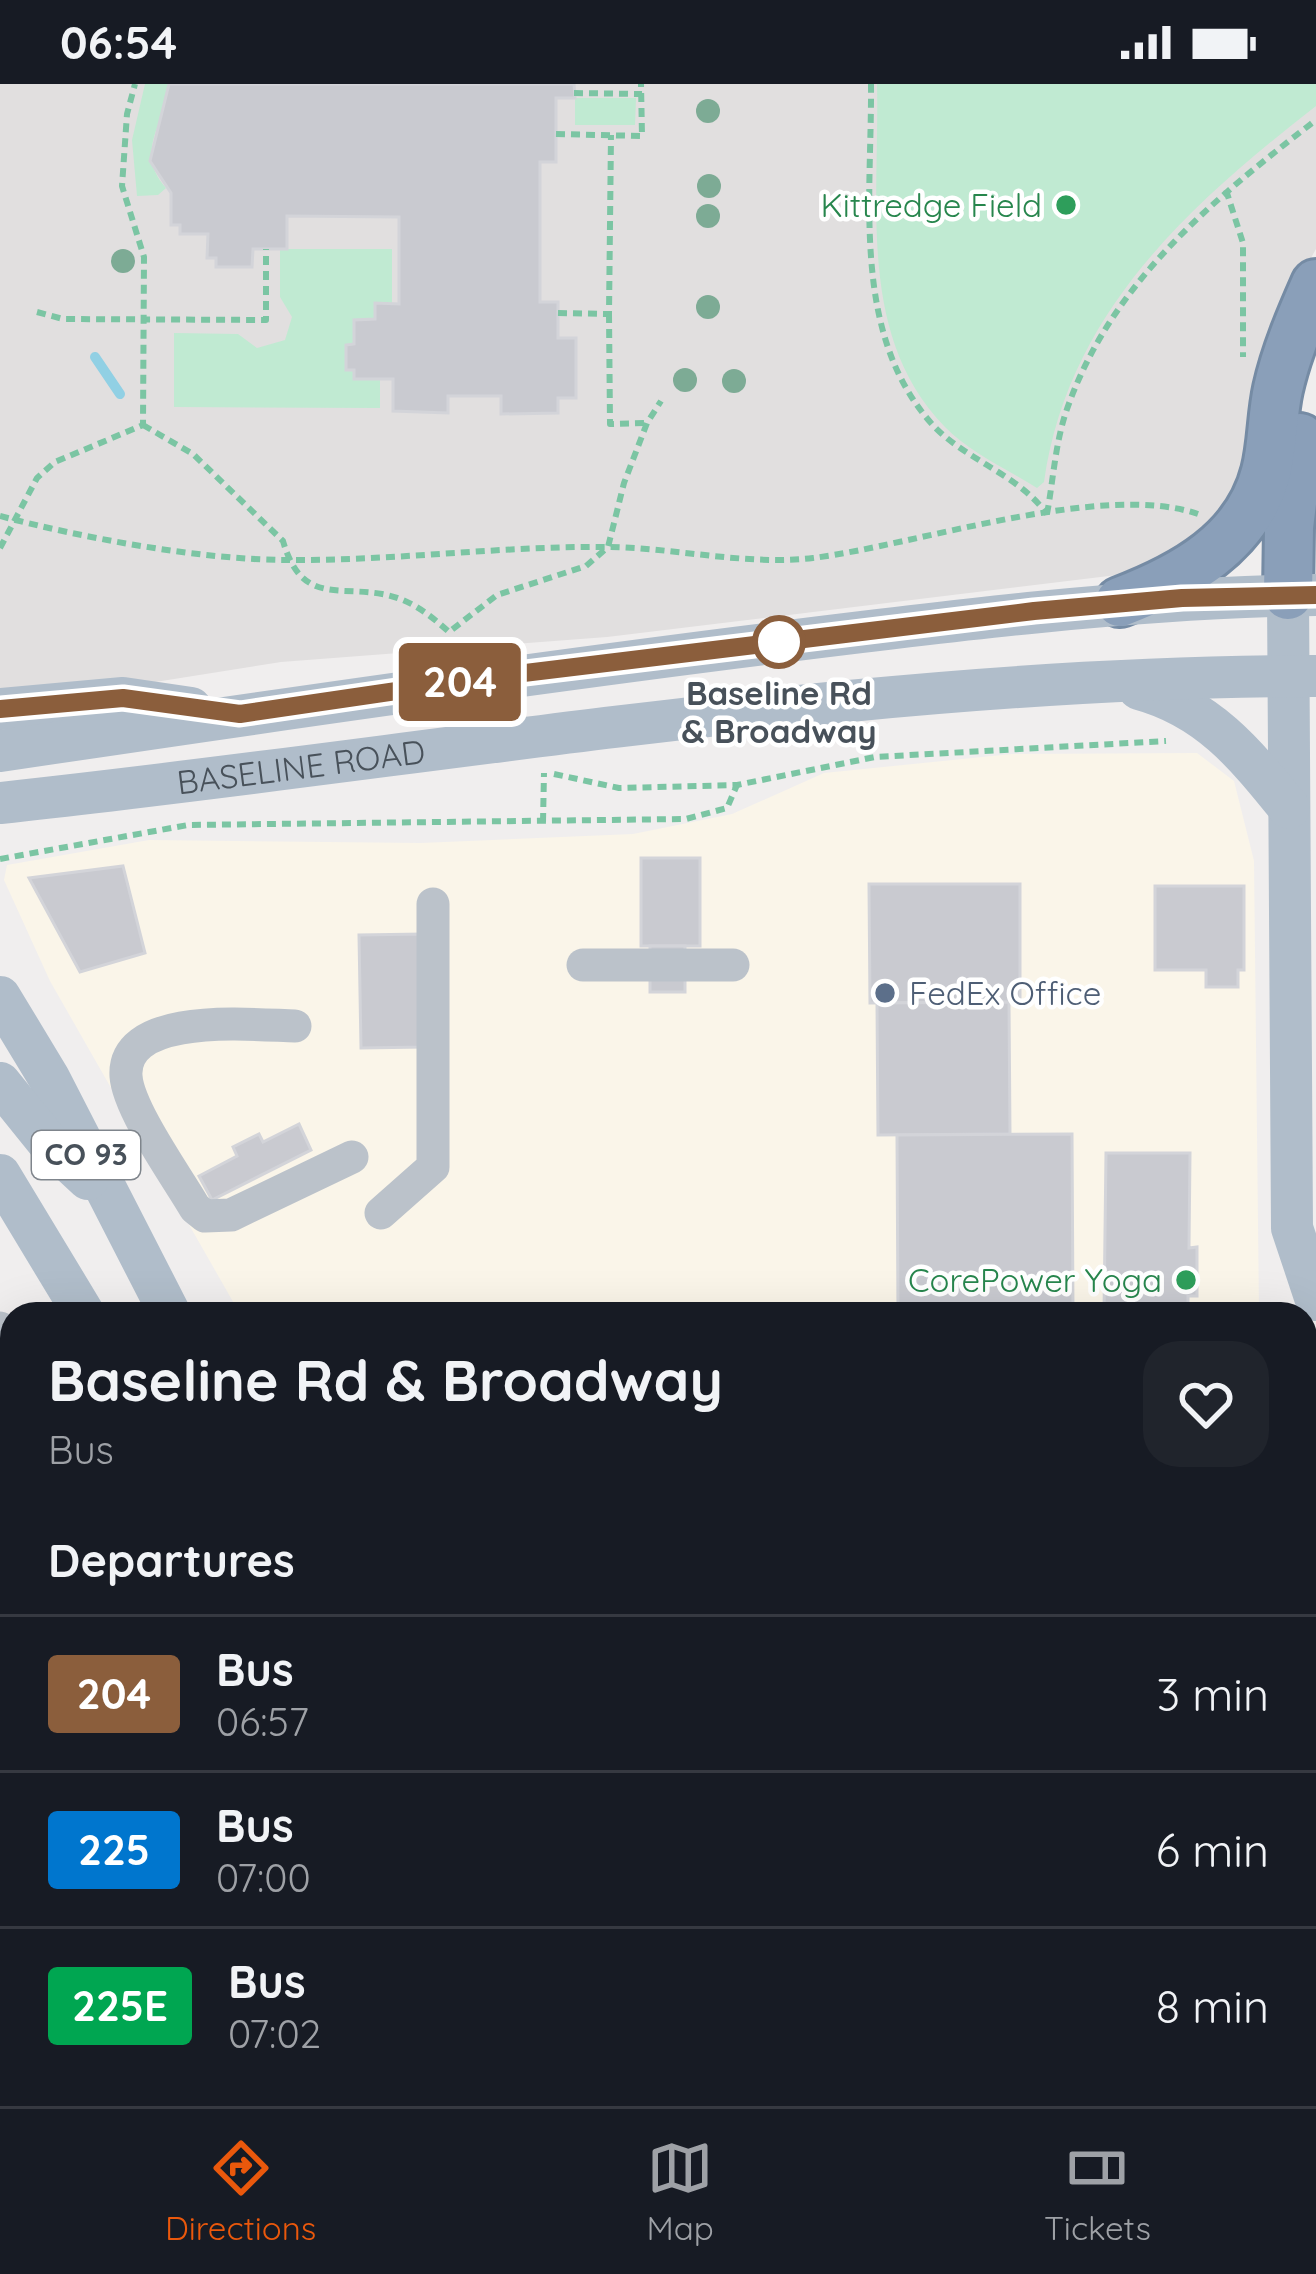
<!DOCTYPE html>
<style>
body{margin:0;font-family:Quicksand,sans-serif;background:#20242c;color:#f1f3f6;height:100vh;display:flex;flex-direction:column;font-size:45px;white-space:nowrap}
*{box-sizing:border-box;margin:0}
p{font-size:39px;color:#9ea1a6}
.icon{flex:none;width:66px;height:66px;fill:none;stroke:currentColor;stroke-width:2;stroke-linecap:round;stroke-linejoin:round}
.map{position:relative;flex:1;overflow:hidden}
.drawer{position:absolute;left:0px;top:1218px;width:1317px;height:804px;display:flex;flex-direction:column;background:#171b24;border-radius:36px 36px 0 0;box-shadow:0 12px 48px #0002}
.drawer>*{flex:none}
.badge{padding:0 24px;border-radius:9px;font-size:42px;line-height:78px}
.map>.badge{position:absolute;translate:-50% -50%;box-shadow:0 0 0 6px #fff}
h2{padding:0 48px;font-size:45px;line-height:108px}
.round{display:grid;place-items:center;flex:none;width:126px;height:126px;border-radius:36px;background:#20242c}
.headline{display:flex;align-items:center;justify-content:space-between;height:204px;padding:0 48px}
h1{font-size:57px;font-weight:700;line-height:90px}
ul{padding:0;list-style:none}
li{display:flex;align-items:center;gap:36px;height:156px;padding:0 48px;border-top:3px solid #363941}
li div{flex:1}
li b{display:block;font-size:45px}
li em{font-style:normal}
li .badge{min-width:132px;font-weight:700;text-align:center}
.status{display:flex;justify-content:space-between;align-items:center;height:84px;padding:0 60px;background:#171b24;direction:ltr}
.status svg{height:33px;fill:currentColor}
.menu{display:flex;justify-content:space-around;align-items:center;height:168px;border-top:3px solid #363941;background:#171b24;font-size:33px;color:#9ea1a6}
.menu a{display:grid;justify-items:center;gap:6px}
.menu .active{color:#ea580c}
.map>svg:first-child{display:block}
</style>
<div class="status"><b>06:54</b><svg viewBox="0 0 49 12"><path d="M0 12V9h3v3zM5 12V6h3v6zM10 12V3h3v9zM15 12V0h3v12zM26 1h20v11H26zM47 4h2v5h-2z"/></svg></div>
<div class="map">
<svg width="1316" height="2022" viewBox="0 0 1316 2022">
<rect width="100%" height="100%" fill="#f0eeee"/>
<path fill="#faf5e9" d="M1197 669 1234 697 1254 777 1259 1230H240L50 897 4 796 7 781 149 756 421 759 633 750 732 730 824 689 1012 670Z"/>
<path fill="#e1dfdf" d="M0 0H1316V165L1277 234 1244 424 1142 488 607 553 281 578 67 612 0 610Z"/>
<g fill="#c0ead2">
<path d="M145 0H169C169 36 132 65 166 104L158 111 137 112 132 56Z"/>
<path d="M877 0H1316V22C1188 122 1068 229 1044 398L1037 404C1007 385 969 368 945 343 856 252 880 117 877 0Z"/>
<path d="M575 14H636L635 41H575Z"/>
<path d="M280 165H392V219H376L375 235 354 236V260L346 262V285L354 286V294L380 295V324L174 323V249L238 250 257 264 285 256 292 233 280 213Z"/>
</g>
<g fill="none" stroke-linecap="round" stroke-linejoin="round">
<g stroke="#91d0e4" stroke-width="10">
<path d="M95 273 120 310"/>
<path d="M33 2022 91 2010"/>
</g>
</g>
<g fill="#c9cad0" stroke="#d3d4d9" stroke-width="3">
<path d="M574 0 575 14H556V78H540V218H558V254H576V314H558V329L501 330V312H448V329L393 327V295H354V286H346V261L354 260V236L375 235V219L399 220V133L287 132V165H253L252 183H216V174H207L208 150H180V141H171V109L150 77 169 0Z"/>
<rect x="641" y="774" width="59" height="88"/>
<path d="M123 782 145 869 80 888 29 794Z"/>
<path d="M869 800H1020V918L870 919Z"/>
<path d="M1155 802H1244V886H1238V903H1206V886H1155Z"/>
<path d="M422 850 424 963 361 964 359 851Z"/>
<rect x="650" y="862" width="35" height="46"/>
<path d="M1009 918 1010 1050 878 1051 877 919Z"/>
<path d="M299 1040 311 1066 212 1116 199 1092 237 1072 233 1063 259 1050 263 1058Z"/>
<path d="M1072 1050 1073 1230H898L897 1051Z"/>
<path d="M1106 1069H1190L1189 1164 1197 1163V1212H1188V1230H1104Z"/>
<path d="M0 1384H12L10 1474H0Z"/>
<rect x="0" y="1575" width="12" height="90"/>
<path d="M0 1830H5L3 1868H12V1903H4L3 1919Z"/>
<rect x="804" y="2010" width="299" height="12"/>
</g>
<g fill="none" stroke-linecap="round" stroke-linejoin="round">
<defs>
<g id="highway">
<path d="M1288 511 1289 443 1300 354"/>
<path d="M1120 518C1183 494 1248 459 1266 388 1273 361 1272 332 1278 305 1286 269 1301 234 1316 200"/>
</g>
</defs>
<use href="#highway" stroke="#758ba4" stroke-width="54"/>
<g stroke="#7bc5a3" stroke-width="6" stroke-dasharray="9 6" stroke-linecap="butt">
<path d="M871 0C872 113 851 248 931 339 964 376 1017 389 1047 430"/>
<path d="M574 9 642 10"/>
<path d="M556 50 642 52 641 0"/>
<path d="M1226 106 1243 159V273"/>
<path d="M37 228 63 235 266 236V165"/>
<path d="M558 229 609 230 611 51"/>
<path d="M609 230 610 340 647 339"/>
<path d="M143 341 193 370 283 457C301 520 337 502 382 510 410 515 429 530 449 548L497 511 586 482 608 463 624 399 647 339 661 317"/>
<path d="M1047 430C1053 397 1055 363 1065 331 1108 201 1211 117 1316 36"/>
<path d="M0 432C83 454 202 476 287 476 393 477 499 462 605 463 673 463 744 482 813 474 917 461 1102 397 1198 430"/>
<path d="M0 464 37 394 55 378 143 341 144 173 122 102 127 30 135 0"/>
<path d="M554 690 619 704 737 701 875 673 1166 657"/>
<path d="M543 738 544 689"/>
<path d="M0 775 188 741 686 735 727 724 737 701"/>
<path d="M1305 1382 1316 1380"/>
</g>
<g stroke="#bbc2ca" stroke-width="33">
<path d="M583 881H733"/>
<path d="M295 942C253 941 122 927 126 992 128 1025 177 1093 195 1124L205 1132 231 1131 352 1073"/>
<path d="M381 1129 433 1083V820"/>
<path d="M0 1244 12 1260"/>
<path d="M0 1490 12 1489"/>
<path d="M0 1754H12"/>
</g>
<g stroke="#b0bdca" stroke-width="42">
<path d="M1288 511 1292 1144 1316 1216"/>
<path d="M1139 605C1209 624 1246 671 1289 724"/>
<path d="M0 625 123 614 191 624"/>
<path d="M0 667C255 629 509 592 765 560 948 537 1131 514 1316 511"/>
<path id="s1" d="M0 719C439 672 874 592 1316 592"/>
<path d="M0 913 49 994 170 1230"/>
<path d="M0 999 47 1057 88 1095"/>
<path d="M0 1091 84 1230"/>
<path d="M1305 1986 1316 1935"/>
<path d="M512 2010 518 2022"/>
<path d="M596 2010 603 2022"/>
<path d="M1295 2022 1299 2010"/>
</g>
<use href="#highway" stroke="#8a9fb9" stroke-width="48"/>
</g>
<g fill="#7dab95">
<circle cx="708" cy="27" r="12"/>
<circle cx="709" cy="102" r="12"/>
<circle cx="708" cy="132" r="12"/>
<circle cx="123" cy="177" r="12"/>
<circle cx="708" cy="223" r="12"/>
<circle cx="685" cy="296" r="12"/>
<circle cx="734" cy="297" r="12"/>
</g>
<g fill="none" stroke-linecap="round" stroke-linejoin="round">
<defs>
<path id="line" d="M0 625 123 614 240 630 492 593 1034 527 1182 514 1316 511"/>
</defs>
<use href="#line" stroke="#fff" stroke-width="27"/>
<use href="#line" stroke="#8b5e3c" stroke-width="18"/>
</g>
<g fill="#2e9e5b" stroke="#fff" stroke-width="4.5">
<circle cx="1066" cy="121" r="12"/>
<circle cx="1186" cy="1196" r="12"/>
</g>
<circle fill="#fff" stroke="#8b5e3c" stroke-width="6" cx="779" cy="558" r="24"/>
<circle fill="#5c6f8a" stroke="#fff" stroke-width="4.5" cx="885" cy="909" r="12"/>
<g text-anchor="middle" stroke-width="9" stroke-linejoin="round" paint-order="stroke">
<rect fill="#fff" stroke="#7f858c" stroke-width="3" x="32" y="1047" width="108" height="48" rx="9"/>
<g font-size="30" font-weight="bold" fill="#48515a">
<text x="86" y="1081">CO 93</text>
</g>
<g font-size="33" fill="#27864d" stroke="#fff" text-anchor="end">
<text x="1042" y="133">Kittredge Field</text>
<text x="1162" y="1208">CorePower Yoga</text>
</g>
<g font-size="33" font-weight="bold" fill="#48515a" stroke="#fff">
<text x="779" y="621">Baseline Rd<tspan x="779" dy="38">&amp; Broadway</tspan></text>
</g>
<g font-size="33" fill="#48515a" stroke="#fff">
<text dy="12" stroke="none"><textPath href="#s1" startOffset="303">BASELINE ROAD</textPath></text>
</g>
<g font-size="33" fill="#4e5e75" stroke="#fff" text-anchor="start">
<text x="909" y="921">FedEx Office</text>
</g>
</g>
</svg>
<b class="badge" style="left:460px;top:598px;background:#8b5e3c;color:#fff">204</b>
<section class="drawer">
<div class="headline"><div><h1>Baseline Rd &amp; Broadway</h1><p>Bus</p></div><a class="round"><svg class="icon" aria-label="heart" viewBox="0 0 24 24"><path d="M12 20l-8-8c-3-5 5-10 8-4 3-6 11-1 8 4z"/></svg></a></div>
<h2>Departures</h2>
<ul>
<li><span class="badge" style="background:#8b5e3c;color:#fff">204</span><div><b>Bus</b><p>06:57</p></div><em>3 min</em></li>
<li><span class="badge" style="background:#0076ce;color:#fff">225</span><div><b>Bus</b><p>07:00</p></div><em>6 min</em></li>
<li><span class="badge" style="background:#00a651;color:#fff">225E</span><div><b>Bus</b><p>07:02</p></div><em>8 min</em></li>
</ul>
</section>
</div>
<nav class="menu">
<a class="active"><svg class="icon" aria-label="directions" viewBox="0 0 24 24"><path d="M12 3l9 9-9 9-9-9zM9 14v-3h6M13 9l2 2-2 2"/></svg>Directions</a>
<a><svg class="icon" aria-label="map" viewBox="0 0 24 24"><path d="M3 6l6-2 6 2 6-2v14l-6 2-6-2-6 2zM9 4v14M15 6v14"/></svg>Map</a>
<a><svg class="icon" aria-label="tickets" viewBox="0 0 24 24"><path d="M3 7h18v10H3zM15 7v10"/></svg>Tickets</a>
</nav>
